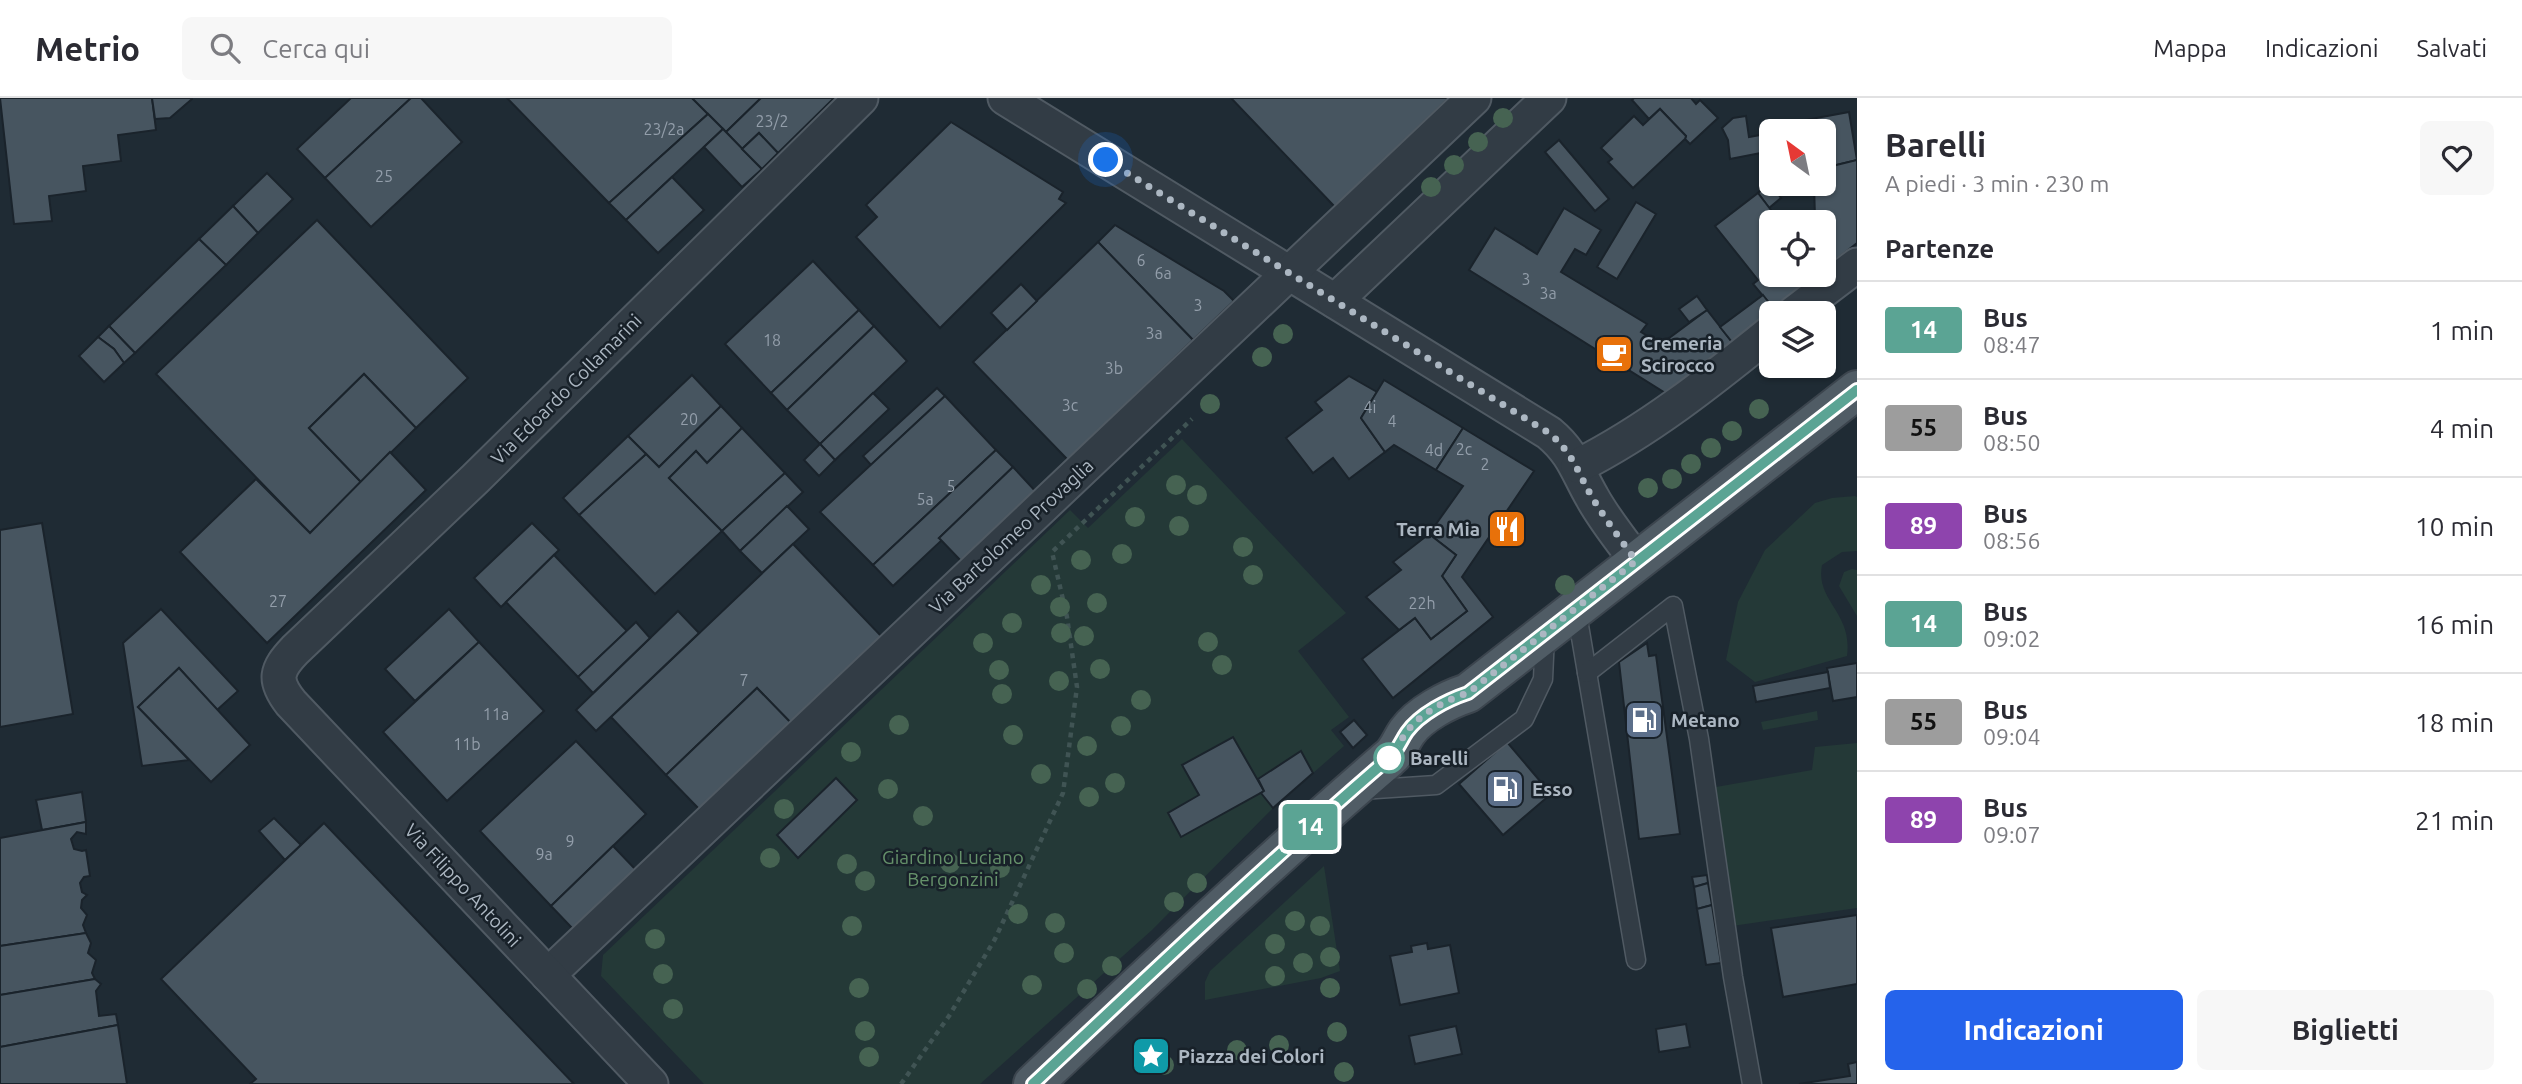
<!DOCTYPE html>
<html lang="it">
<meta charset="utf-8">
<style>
body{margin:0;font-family:Ubuntu,sans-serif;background:#f7f7f7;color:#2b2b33;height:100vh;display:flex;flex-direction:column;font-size:26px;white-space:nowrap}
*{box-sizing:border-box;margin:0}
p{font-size:23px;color:#7c7c81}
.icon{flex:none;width:38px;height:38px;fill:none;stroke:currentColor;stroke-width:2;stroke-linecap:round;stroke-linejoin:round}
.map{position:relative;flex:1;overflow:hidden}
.side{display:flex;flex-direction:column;background:#fff;width:665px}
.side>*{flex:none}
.badge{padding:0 14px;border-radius:5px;font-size:24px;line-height:46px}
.needle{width:46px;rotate:327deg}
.buttons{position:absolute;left:1759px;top:21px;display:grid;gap:14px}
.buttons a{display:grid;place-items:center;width:77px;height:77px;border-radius:10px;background:#fff;box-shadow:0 2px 5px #0004;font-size:35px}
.you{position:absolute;width:35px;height:35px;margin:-18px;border:5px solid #fff;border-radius:50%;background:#1a73e8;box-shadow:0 0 0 10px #1a73e833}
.map>.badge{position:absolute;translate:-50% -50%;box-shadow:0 0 0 4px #fff}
h2{padding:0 28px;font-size:26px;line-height:63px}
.round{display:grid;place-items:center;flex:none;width:74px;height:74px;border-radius:10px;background:#f7f7f7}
.head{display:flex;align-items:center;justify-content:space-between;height:119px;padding:0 28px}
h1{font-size:33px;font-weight:600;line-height:52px}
.primary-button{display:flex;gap:14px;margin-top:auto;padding:14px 28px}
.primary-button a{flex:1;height:80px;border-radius:10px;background:#2563eb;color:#fff;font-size:28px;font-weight:600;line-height:80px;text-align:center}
.primary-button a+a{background:#f7f7f7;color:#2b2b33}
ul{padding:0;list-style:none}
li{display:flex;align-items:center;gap:21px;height:98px;padding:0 28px;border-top:2px solid #e1e1e2}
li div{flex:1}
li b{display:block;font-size:26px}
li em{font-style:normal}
li .badge{min-width:77px;font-weight:700;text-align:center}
header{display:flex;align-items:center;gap:42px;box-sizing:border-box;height:98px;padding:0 35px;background:#fff;border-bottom:2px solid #e1e1e2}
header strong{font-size:33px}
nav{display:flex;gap:38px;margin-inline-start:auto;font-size:24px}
.search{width:490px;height:63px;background:#f7f7f7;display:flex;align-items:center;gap:18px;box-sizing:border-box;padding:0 24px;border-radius:10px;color:#7c7c81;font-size:26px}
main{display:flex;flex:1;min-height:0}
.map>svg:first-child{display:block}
</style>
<header>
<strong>Metrio</strong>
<div class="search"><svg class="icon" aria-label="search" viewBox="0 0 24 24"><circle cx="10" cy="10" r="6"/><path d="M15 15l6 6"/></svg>Cerca qui</div>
<nav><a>Mappa</a><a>Indicazioni</a><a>Salvati</a></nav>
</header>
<main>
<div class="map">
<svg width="1857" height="986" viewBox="0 0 1857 986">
<rect width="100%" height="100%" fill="#1f2b34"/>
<g fill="#243937">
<path d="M1182 341 1346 515 1298 553 1349 619 1331 632 1344 648 1273 710 1152 832 980 986H704L601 878 603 857 1070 412 1088 430Z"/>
<path d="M1855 398 1857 399V453L1842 454 1822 467C1815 503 1853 514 1847 558L1755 584 1726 562 1738 504 1765 452 1815 405 1832 400Z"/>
<path d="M1852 471 1857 472V518L1839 488 1844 474Z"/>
<path d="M1817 613 1818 622 1763 632 1761 624Z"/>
<path d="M1857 645V810L1732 828 1716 689 1812 672 1815 649Z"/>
<path d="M1324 768 1340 873 1321 880 1205 902V884L1210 873Z"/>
</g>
<g fill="#475560" stroke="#1a232b" stroke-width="2">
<path d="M0 0H152L156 32 118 37 121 63 83 68 86 93 49 98 52 123 14 126Z"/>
<path d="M152 0H192V1L170 20 155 21Z"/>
<path d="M351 0H411L325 80 297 51Z"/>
<path d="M411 0H421L462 44 371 129 325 80Z"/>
<path d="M507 0H692L708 16 609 105Z"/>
<path d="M692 0H761L726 34Z"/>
<path d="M761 0H834L778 55 759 35 742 51 726 34Z"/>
<path d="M1231 0H1449L1335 109Z"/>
<path d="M1634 0H1691L1696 6 1700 2 1718 20 1690 46 1685 41 1686 38 1660 11 1649 21 1632 2Z"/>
<path d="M1660 11 1686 38 1685 41 1633 90 1608 64 1612 61 1601 50 1634 18 1643 27Z"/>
<path d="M1849 14 1857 62 1824 70V33H1785L1784 26Z"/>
<path d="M708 16 723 31 626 122 609 105Z"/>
<path d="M1746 18 1749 39 1771 35V53L1730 61 1728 42 1722 30 1733 20Z"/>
<path d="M951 24 1063 94 1059 101 1066 105 940 230 856 139 877 119 866 107Z"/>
<path d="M723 31 762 71 742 89 704 49Z"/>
<path d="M759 35 778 55 762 71 742 51Z"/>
<path d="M1559 42 1609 101 1595 113 1545 54Z"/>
<path d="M1857 62V145L1824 171V124H1810L1815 120 1814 86H1824V70Z"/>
<path d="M267 75 293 101 258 135 233 108Z"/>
<path d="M672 79 704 112 658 155 626 122Z"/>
<path d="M1770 85 1781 100 1769 110 1758 95Z"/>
<path d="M1758 95 1780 124H1771V177H1817L1774 211 1753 186 1758 182 1715 128Z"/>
<path d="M1636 104 1656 116 1617 181 1597 169Z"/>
<path d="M233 108 258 135 226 167 199 141Z"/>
<path d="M1564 110 1601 132 1586 157 1575 151 1561 174 1647 226 1641 234 1661 246 1707 212 1732 244 1667 296 1469 172 1495 130 1537 156Z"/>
<path d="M317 122 468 280 416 330 364 276 309 330 361 384 310 435 156 276Z"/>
<path d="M1115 127 1224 193 1234 203 1193 242 1098 144Z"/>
<path d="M199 141 226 167 135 255 109 228Z"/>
<path d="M1098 144 1193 242 1068 362 973 264Z"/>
<path d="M813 163 859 212 771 295 725 246Z"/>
<path d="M1021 186 1037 203 1007 232 991 215Z"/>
<path d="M1763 197 1774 211 1732 244 1720 229Z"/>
<path d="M1697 198 1707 212 1689 224 1679 211Z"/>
<path d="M859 212 874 228 787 312 771 295Z"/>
<path d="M109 228 135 255 124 265 114 251 98 239Z"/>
<path d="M874 228 907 263 820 346 787 312Z"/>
<path d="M1824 228 1835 243 1824 252Z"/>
<path d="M98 239 114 251 124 265 104 284 79 258Z"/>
<path d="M364 276 416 330 361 384 309 330Z"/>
<path d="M692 277 721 308 659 369 628 338Z"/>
<path d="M1349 278 1377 294 1361 320 1385 354 1349 381 1333 360 1313 375 1286 340 1322 312 1315 304Z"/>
<path d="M1384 282 1463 330 1436 372 1394 347 1385 354 1361 320Z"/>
<path d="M937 290 945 298 871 367 863 358Z"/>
<path d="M873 295 889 311 835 362 820 346Z"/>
<path d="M945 298 996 352 873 467 820 414Z"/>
<path d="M721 308 742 330 707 365 696 353 669 380 722 433 655 496 579 417 646 356 659 369Z"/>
<path d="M742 330 785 375 722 433 669 380 696 353 707 365Z"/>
<path d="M1463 330 1534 373 1462 479 1493 519 1393 600 1362 561 1415 520 1431 541 1467 513 1442 478 1456 457 1429 436 1463 388 1436 372Z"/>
<path d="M628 338 646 356 579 417 563 400Z"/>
<path d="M820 346 835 362 819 378 804 362Z"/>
<path d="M996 352 1013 369 939 440 942 442 893 488 873 467Z"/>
<path d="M390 354 426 392 267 545 180 454 256 381 310 435Z"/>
<path d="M1013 369 1038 396 964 466 939 440Z"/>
<path d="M785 375 803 394 740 453 722 433Z"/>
<path d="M787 408 809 431 762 475 740 453Z"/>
<path d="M42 425 73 616 0 629V432Z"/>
<path d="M532 425 559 452 501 509 474 480Z"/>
<path d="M1429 436 1456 457 1442 478 1467 513 1431 541 1415 520 1399 532 1366 499 1401 472 1393 464Z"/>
<path d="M793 446 883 540 793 627 757 590 666 677 611 619Z"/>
<path d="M554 457 627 533 578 579 506 504Z"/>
<path d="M161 511 238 593 217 612 179 570 138 609 189 662 142 668 123 545Z"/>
<path d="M449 511 479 544 415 603 385 571Z"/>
<path d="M678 513 699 535 596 633 576 612Z"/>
<path d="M636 524 650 540 593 595 578 579Z"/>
<path d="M479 544 544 613 447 703 383 634Z"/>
<path d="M1647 545 1649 558 1656 557 1680 736 1639 741 1619 564Z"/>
<path d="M1857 565V599L1833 603 1827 570Z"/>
<path d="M179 570 250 647 211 684 138 609Z"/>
<path d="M1828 574 1830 590 1756 604 1753 588Z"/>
<path d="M757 590 793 627 702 714 666 677Z"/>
<path d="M1354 622 1367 637 1353 650 1340 634Z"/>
<path d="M1233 639 1264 693 1181 739 1168 715 1199 697 1182 667Z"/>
<path d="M576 643 646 716 551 808 480 733Z"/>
<path d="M1507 644 1551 696 1503 737 1459 686Z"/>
<path d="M1301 653 1313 675 1273 710 1261 695 1264 693 1258 681Z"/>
<path d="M836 680 857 702 798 760 777 737Z"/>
<path d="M82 694 86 724 42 732 36 702Z"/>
<path d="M274 720 301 747 285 762 259 733Z"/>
<path d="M86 724V736L77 734 71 741 74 751 82 753 86 752 90 778 84 779 80 785 82 794 87 797 82 802 81 810 87 817 83 827 86 835 0 848V740Z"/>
<path d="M324 725 574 986H250L256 981 161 881Z"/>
<path d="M613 748 636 772 573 831 551 808Z"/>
<path d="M1707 777 1708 785 1694 789 1692 779Z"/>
<path d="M1708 785 1712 807 1697 811 1694 789Z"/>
<path d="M1712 807 1721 865 1706 867 1697 811Z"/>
<path d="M1857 817V886L1783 899 1771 830Z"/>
<path d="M86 835 91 845 88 855 96 862 92 875 95 881 0 897V848Z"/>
<path d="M1427 845 1428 851 1450 847 1459 895 1400 907 1390 858 1412 854 1411 848Z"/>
<path d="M95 881 101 886 96 893 99 918 116 916 118 927 0 949V897Z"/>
<path d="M1686 926 1690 949 1659 954 1656 931Z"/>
<path d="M118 927 127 986H0V949Z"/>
<path d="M1456 928 1462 956 1415 966 1409 938Z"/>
<path d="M1857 964V986H1799L1850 978 1848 966Z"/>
</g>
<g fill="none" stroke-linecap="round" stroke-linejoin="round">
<defs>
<g id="service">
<path d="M1576 510 1636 862"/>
<path d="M1587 575 1673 508 1699 641 1733 879 1752 986"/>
<path d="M1361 692 1436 687 1524 621 1543 581 1545 537"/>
</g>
<g id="minor">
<path d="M1005 0 1549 335C1573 355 1577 373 1592 399 1604 421 1621 442 1636 462"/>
<path d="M1335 203 1549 0"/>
<path d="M1794 215 1857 167"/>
<path d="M1578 368C1649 332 1709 284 1771 234"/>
<path d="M548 877 1474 0"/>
<path d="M651 986 291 605C273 582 276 572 295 552L475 381 861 0"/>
</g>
<path id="primary" d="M1033 986C1150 876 1267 765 1389 660 1398 653 1400 644 1407 634 1420 616 1447 602 1468 595L1857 292"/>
</defs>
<use href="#service" stroke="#505a63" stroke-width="21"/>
<use href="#minor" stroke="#505a63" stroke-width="37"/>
<use href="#primary" stroke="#3c454e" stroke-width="42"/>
<path stroke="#405454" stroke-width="4.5" stroke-dasharray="5 5" stroke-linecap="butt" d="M901 986 949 918 995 841 1063 695 1077 589 1067 519 1052 454 1192 321"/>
<use href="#service" stroke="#323c45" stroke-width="18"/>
<use href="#minor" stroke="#323c45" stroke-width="33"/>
<use href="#primary" stroke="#505c65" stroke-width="38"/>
</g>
<g fill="#466352">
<circle cx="1503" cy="20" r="10"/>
<circle cx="1478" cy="44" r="10"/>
<circle cx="1454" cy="67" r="10"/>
<circle cx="1431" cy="89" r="10"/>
<circle cx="1283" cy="236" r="10"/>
<circle cx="1262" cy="259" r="10"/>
<circle cx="1210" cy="306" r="10"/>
<circle cx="1759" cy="311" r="10"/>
<circle cx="1732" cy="333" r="10"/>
<circle cx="1711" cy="350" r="10"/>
<circle cx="1691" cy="366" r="10"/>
<circle cx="1672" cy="381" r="10"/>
<circle cx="1176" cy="387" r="10"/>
<circle cx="1648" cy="390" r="10"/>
<circle cx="1197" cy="397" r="10"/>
<circle cx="1135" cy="419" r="10"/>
<circle cx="1179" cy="428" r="10"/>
<circle cx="1243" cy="449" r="10"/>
<circle cx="1122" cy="456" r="10"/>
<circle cx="1081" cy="462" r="10"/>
<circle cx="1253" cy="477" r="10"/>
<circle cx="1041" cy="487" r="10"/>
<circle cx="1565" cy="487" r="10"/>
<circle cx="1097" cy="505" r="10"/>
<circle cx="1060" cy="509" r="10"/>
<circle cx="1012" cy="525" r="10"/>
<circle cx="1061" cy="535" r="10"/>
<circle cx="1084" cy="538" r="10"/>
<circle cx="1208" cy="544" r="10"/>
<circle cx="983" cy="545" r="10"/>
<circle cx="1222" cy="567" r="10"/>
<circle cx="1100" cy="571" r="10"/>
<circle cx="999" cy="572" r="10"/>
<circle cx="1059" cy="583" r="10"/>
<circle cx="1002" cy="596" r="10"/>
<circle cx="1141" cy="602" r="10"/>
<circle cx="899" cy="627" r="10"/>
<circle cx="1121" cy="628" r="10"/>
<circle cx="1013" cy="637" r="10"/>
<circle cx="1087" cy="648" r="10"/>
<circle cx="851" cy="654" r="10"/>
<circle cx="1041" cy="676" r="10"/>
<circle cx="1115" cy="685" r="10"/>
<circle cx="888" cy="691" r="10"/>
<circle cx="1089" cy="699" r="10"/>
<circle cx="784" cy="711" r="10"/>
<circle cx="923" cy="718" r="10"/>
<circle cx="770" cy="760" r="10"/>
<circle cx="950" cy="765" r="10"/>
<circle cx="847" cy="766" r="10"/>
<circle cx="1000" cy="770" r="10"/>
<circle cx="865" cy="783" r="10"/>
<circle cx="1197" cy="785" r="10"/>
<circle cx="1174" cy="804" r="10"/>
<circle cx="1018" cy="816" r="10"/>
<circle cx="1295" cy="823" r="10"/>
<circle cx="1055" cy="825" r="10"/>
<circle cx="852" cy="828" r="10"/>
<circle cx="1320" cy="828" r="10"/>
<circle cx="655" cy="841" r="10"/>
<circle cx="1275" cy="846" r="10"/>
<circle cx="1064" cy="855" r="10"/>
<circle cx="1330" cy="859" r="10"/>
<circle cx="1303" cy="865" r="10"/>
<circle cx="1112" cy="868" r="10"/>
<circle cx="663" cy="876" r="10"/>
<circle cx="1275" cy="878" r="10"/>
<circle cx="1032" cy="887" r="10"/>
<circle cx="859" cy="890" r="10"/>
<circle cx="1330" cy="890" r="10"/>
<circle cx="1087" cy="891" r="10"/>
<circle cx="673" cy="911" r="10"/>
<circle cx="865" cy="933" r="10"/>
<circle cx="1337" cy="934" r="10"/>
<circle cx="1279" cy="947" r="10"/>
<circle cx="1237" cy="952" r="10"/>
<circle cx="869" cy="959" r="10"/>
<circle cx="1164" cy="967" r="10"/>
<circle cx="1344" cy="974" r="10"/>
</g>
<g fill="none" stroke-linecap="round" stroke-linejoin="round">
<defs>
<path id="line" d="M1033 986C1150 876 1267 765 1389 660 1398 653 1400 644 1407 634 1420 616 1447 602 1468 595L1857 292"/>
</defs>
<use href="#line" stroke="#fff" stroke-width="16"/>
<use href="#line" stroke="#5ba494" stroke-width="10"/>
<path stroke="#acb7c2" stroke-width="7" stroke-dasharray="0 12.6" d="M1106 62 1549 335C1573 355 1577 373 1592 399 1605 421 1621 442 1636 463L1468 595C1446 602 1423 614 1407 633 1400 642 1398 653 1389 660"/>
</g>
<defs>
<symbol id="cafe-square" viewBox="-11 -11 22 22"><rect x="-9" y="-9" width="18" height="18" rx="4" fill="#e8710a" stroke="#182129"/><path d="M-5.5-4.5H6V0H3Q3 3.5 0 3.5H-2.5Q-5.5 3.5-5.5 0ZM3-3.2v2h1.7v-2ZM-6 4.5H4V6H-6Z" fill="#fff"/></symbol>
<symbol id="restaurant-square" viewBox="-11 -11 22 22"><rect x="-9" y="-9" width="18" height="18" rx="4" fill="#e8710a" stroke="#182129"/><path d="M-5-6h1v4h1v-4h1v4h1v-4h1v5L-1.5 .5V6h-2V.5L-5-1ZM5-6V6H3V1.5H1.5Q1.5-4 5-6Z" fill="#fff"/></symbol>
<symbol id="fuel-square" viewBox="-11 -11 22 22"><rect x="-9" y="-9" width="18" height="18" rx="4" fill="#5c6f8a" stroke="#182129"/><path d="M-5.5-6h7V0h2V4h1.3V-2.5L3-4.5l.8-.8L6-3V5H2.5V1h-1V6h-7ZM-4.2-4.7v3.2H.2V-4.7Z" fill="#fff"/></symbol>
<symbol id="sight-square" viewBox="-11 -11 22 22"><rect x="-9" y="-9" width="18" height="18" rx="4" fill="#0f9aa8" stroke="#182129"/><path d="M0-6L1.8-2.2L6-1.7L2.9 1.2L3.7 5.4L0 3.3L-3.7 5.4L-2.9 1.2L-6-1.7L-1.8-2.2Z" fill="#fff"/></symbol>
</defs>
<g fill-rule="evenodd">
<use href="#cafe-square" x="1592" y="234" width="44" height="44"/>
<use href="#restaurant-square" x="1485" y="409" width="44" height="44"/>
<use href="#fuel-square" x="1622" y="600" width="44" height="44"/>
<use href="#fuel-square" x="1483" y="669" width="44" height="44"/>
<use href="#sight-square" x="1129" y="936" width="44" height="44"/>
</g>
<circle fill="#fff" stroke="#5ba494" stroke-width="3.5" cx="1389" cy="660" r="14"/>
<g text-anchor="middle" stroke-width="5" stroke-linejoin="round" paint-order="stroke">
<g font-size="16" fill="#939eaa">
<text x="772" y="29">23/2</text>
<text x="664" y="37">23/2a</text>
<text x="384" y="84">25</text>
<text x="1141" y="168">6</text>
<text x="1163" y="181">6a</text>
<text x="1526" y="187">3</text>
<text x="1548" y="201">3a</text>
<text x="1198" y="213">3</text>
<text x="1154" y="241">3a</text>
<text x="772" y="248">18</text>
<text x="1114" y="276">3b</text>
<text x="1070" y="313">3c</text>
<text x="1370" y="315">4i</text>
<text x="689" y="327">20</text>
<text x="1392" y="329">4</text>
<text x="1464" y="357">2c</text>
<text x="1434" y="358">4d</text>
<text x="1485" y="372">2</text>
<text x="951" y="394">5</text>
<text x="925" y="407">5a</text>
<text x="278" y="509">27</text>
<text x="1422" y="511">22h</text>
<text x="744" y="588">7</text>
<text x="496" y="622">11a</text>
<text x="467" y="652">11b</text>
<text x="570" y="749">9</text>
<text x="544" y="762">9a</text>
</g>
<g font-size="19" font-weight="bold" fill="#acb7c2" stroke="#182129" text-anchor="start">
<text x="1641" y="252">Cremeria<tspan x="1641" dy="22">Scirocco</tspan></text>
<text x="1480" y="438" text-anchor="end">Terra Mia</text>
<text x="1671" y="629">Metano</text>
<text x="1532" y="698">Esso</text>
<text x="1178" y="965">Piazza dei Colori</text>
</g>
<g font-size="19" fill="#acb7c2" stroke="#182129">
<text transform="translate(566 291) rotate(-45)" y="7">Via Edoardo Collamarini</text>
<text transform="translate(1011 438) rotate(-43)" y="7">Via Bartolomeo Provaglia</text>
<text transform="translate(463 787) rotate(47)" y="7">Via Filippo Antolini</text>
</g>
<g font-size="19" font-weight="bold" fill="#acb7c2" stroke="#182129" text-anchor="start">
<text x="1410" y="667">Barelli</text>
</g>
<g font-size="19" fill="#65916a" stroke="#182129">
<text x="953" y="766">Giardino Luciano<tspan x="953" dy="22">Bergonzini</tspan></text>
</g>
</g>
</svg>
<div class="buttons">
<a><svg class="needle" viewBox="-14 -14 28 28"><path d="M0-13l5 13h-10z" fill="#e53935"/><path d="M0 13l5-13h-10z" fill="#7c7c81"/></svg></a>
<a><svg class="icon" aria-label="locate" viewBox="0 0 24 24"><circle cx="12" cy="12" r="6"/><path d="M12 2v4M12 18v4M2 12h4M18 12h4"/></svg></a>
<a><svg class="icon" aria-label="layers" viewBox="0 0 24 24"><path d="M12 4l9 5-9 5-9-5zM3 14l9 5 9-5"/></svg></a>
</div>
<div class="you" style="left:1106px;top:62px"></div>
<b class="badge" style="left:1310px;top:729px;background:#5ba494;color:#fff">14</b>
</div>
<section class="side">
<div class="head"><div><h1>Barelli</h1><p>A piedi · 3 min · 230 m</p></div><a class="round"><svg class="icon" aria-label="heart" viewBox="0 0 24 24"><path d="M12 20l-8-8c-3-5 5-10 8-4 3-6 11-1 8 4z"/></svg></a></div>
<h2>Partenze</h2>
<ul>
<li><span class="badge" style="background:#5ba494;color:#fff">14</span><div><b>Bus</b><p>08:47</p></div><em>1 min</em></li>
<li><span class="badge" style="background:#9d9d9d;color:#111">55</span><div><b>Bus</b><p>08:50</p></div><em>4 min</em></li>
<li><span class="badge" style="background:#8e44ad;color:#fff">89</span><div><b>Bus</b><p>08:56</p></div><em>10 min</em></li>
<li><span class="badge" style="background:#5ba494;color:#fff">14</span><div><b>Bus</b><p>09:02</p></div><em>16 min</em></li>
<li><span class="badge" style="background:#9d9d9d;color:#111">55</span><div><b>Bus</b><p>09:04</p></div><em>18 min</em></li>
<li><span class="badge" style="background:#8e44ad;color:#fff">89</span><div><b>Bus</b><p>09:07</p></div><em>21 min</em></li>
</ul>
<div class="primary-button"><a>Indicazioni</a><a>Biglietti</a></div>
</section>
</main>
